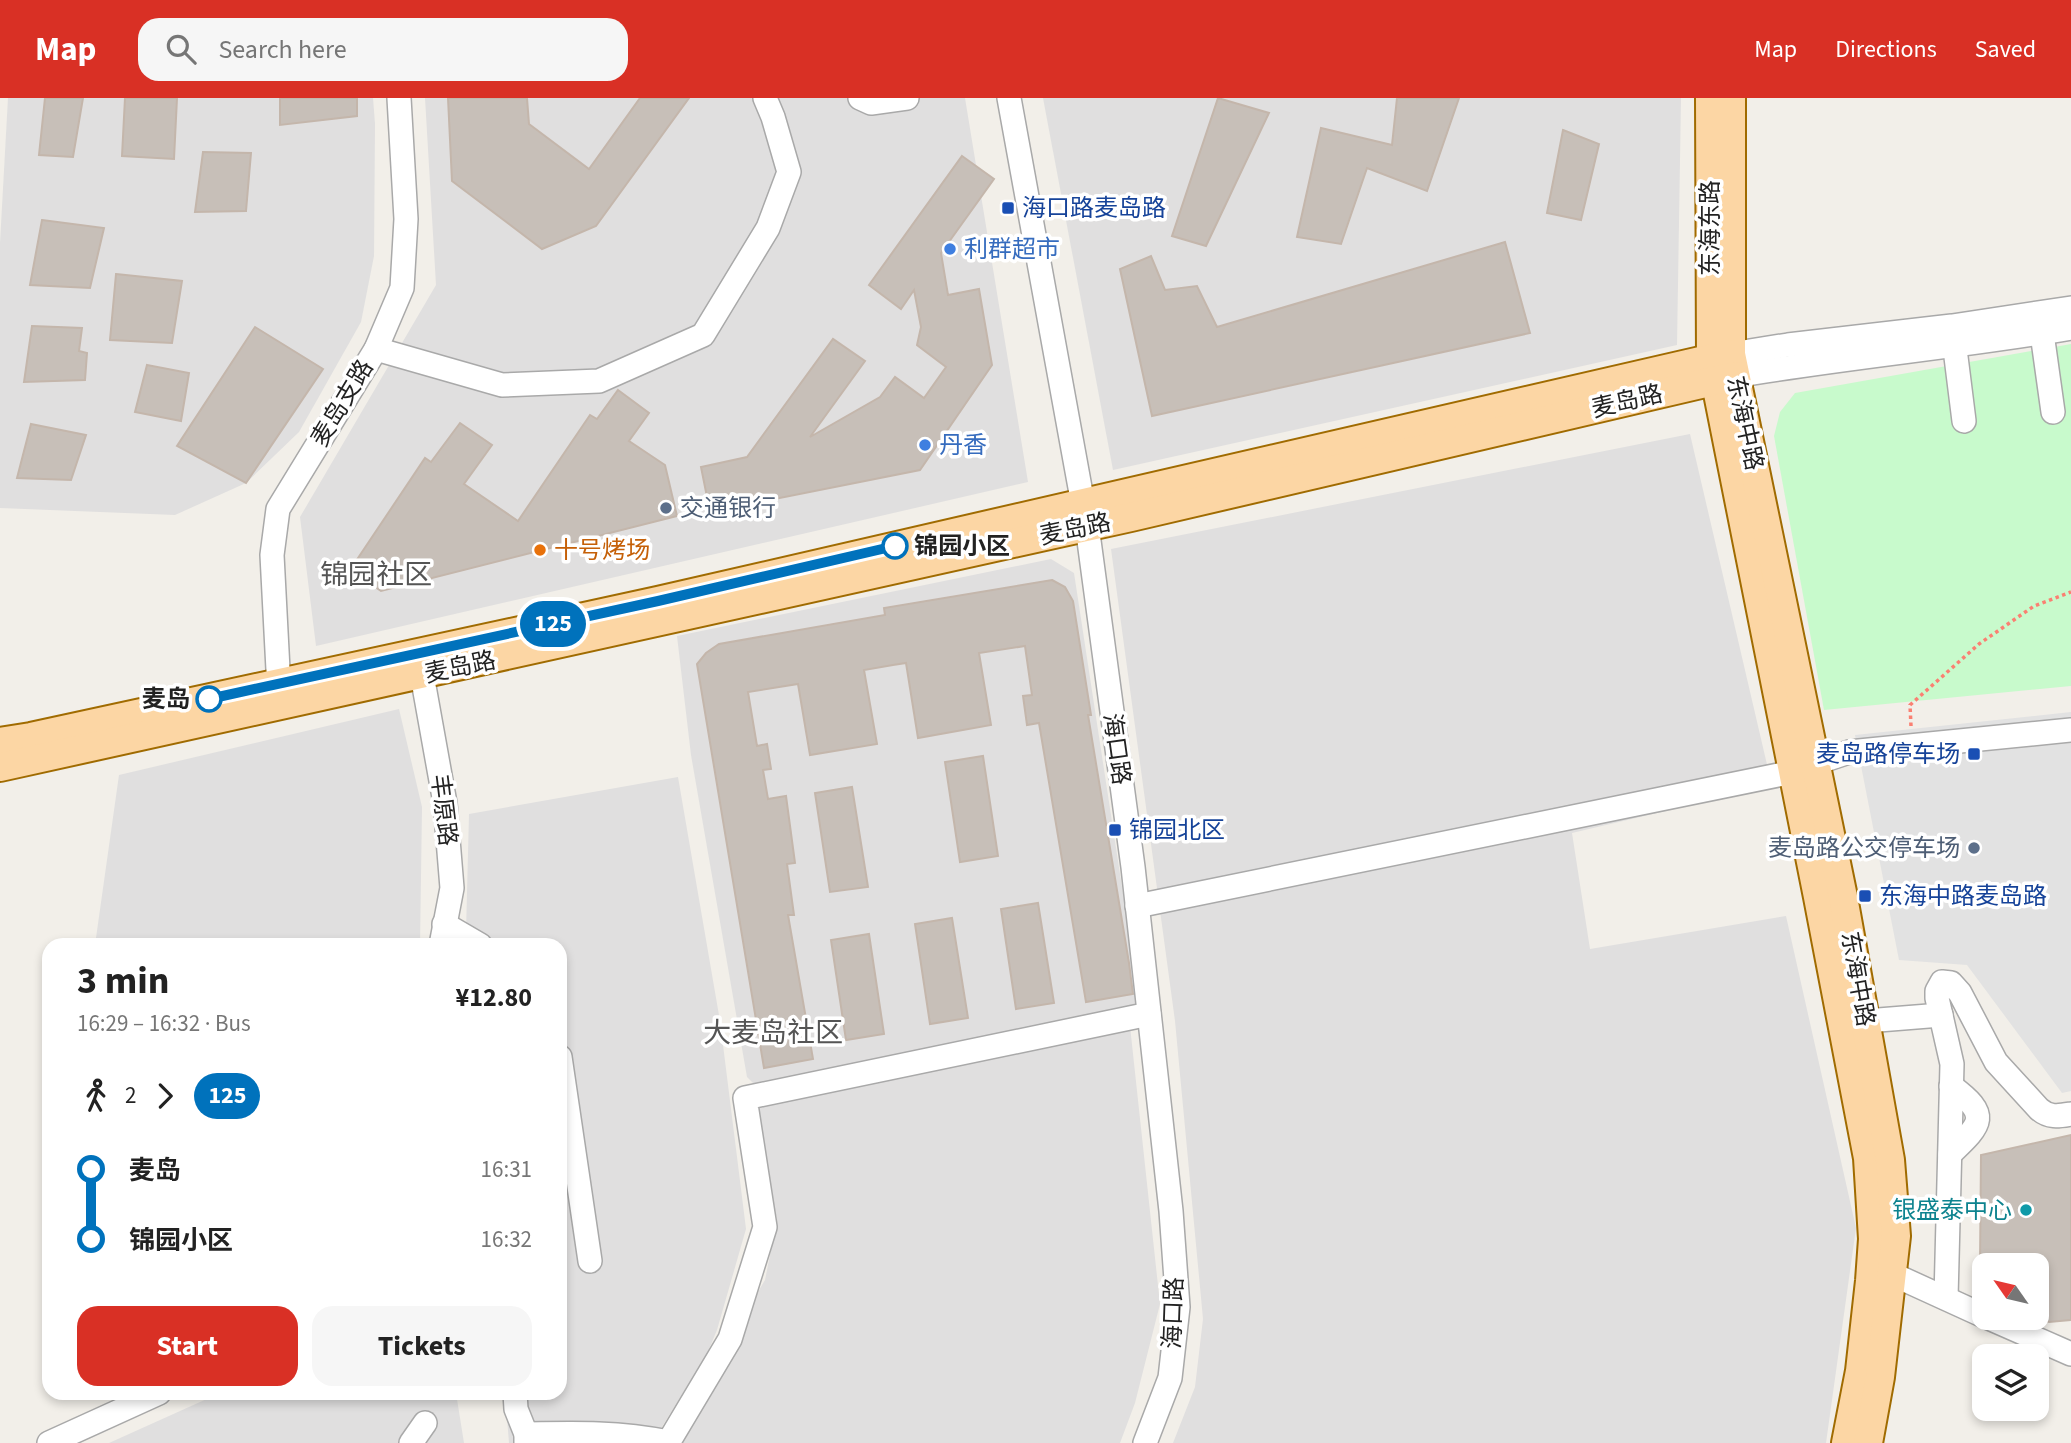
<!DOCTYPE html>
<meta charset="utf-8">
<style>
body{margin:0;font-family:"Source Sans 3","Noto Sans SC",sans-serif;background:#f6f6f6;color:#222;height:100vh;display:flex;flex-direction:column;font-size:26px;white-space:nowrap}
*{box-sizing:border-box;margin:0}
p{font-size:23px;color:#767676}
.icon{flex:none;width:38px;height:38px;fill:none;stroke:currentColor;stroke-width:2;stroke-linecap:round;stroke-linejoin:round}
.map{position:relative;flex:1;overflow:hidden}
.side{position:absolute;left:42px;top:840px;width:525px;height:462px;display:flex;flex-direction:column;background:#fff;border-radius:21px;box-shadow:0 4px 10px #0003}
.side>*{flex:none}
.badge{padding:0 14px;border-radius:23px;font-size:24px;line-height:46px}
.needle{width:46px;rotate:304deg}
.buttons{position:absolute;left:1972px;top:1155px;display:grid;gap:14px}
.buttons a{display:grid;place-items:center;width:77px;height:77px;border-radius:14px;background:#fff;box-shadow:0 4px 10px #0003;font-size:35px}
.map>.badge{position:absolute;translate:-50% -50%;box-shadow:0 0 0 4px #fff}
.legs{display:flex;align-items:center;gap:10px;height:77px;padding:0 35px;font-size:23px}
.legs p{margin-inline-start:auto}
.summary{display:flex;align-items:center;justify-content:space-between;height:119px;padding:0 35px}
h1{font-size:38px;font-weight:700;line-height:52px}
.primary-button{display:flex;gap:14px;margin-top:auto;padding:14px 35px}
.primary-button a{flex:1;height:80px;border-radius:21px;background:#d93025;color:#fff;font-size:28px;font-weight:700;line-height:80px;text-align:center}
.primary-button a+a{background:#f6f6f6;color:#222}
ul{padding:0 35px;list-style:none}
li{display:flex;align-items:center;gap:24px;height:70px;font-size:26px}
li i{display:grid;place-items:center;width:10px;height:100%;margin:0 9px;background:currentColor}
li i::after{content:'';width:18px;height:18px;margin:-9px;border:5px solid;border-radius:50%;background:#fff}
li p{margin-inline-start:auto}
li:first-child i{background:linear-gradient(#0000 50%,currentColor 0)}
li:last-child i{background:linear-gradient(currentColor 50%,#0000 0)}
header{display:flex;align-items:center;gap:42px;box-sizing:border-box;height:98px;padding:0 35px;background:#d93025;color:#fff}
header strong{font-size:33px}
nav{display:flex;gap:38px;margin-inline-start:auto;font-size:24px}
.search{width:490px;height:63px;background:#f6f6f6;display:flex;align-items:center;gap:18px;box-sizing:border-box;padding:0 24px;border-radius:21px;color:#767676;font-size:26px}
.map>svg:first-child{display:block}
</style>
<header>
<strong>Map</strong>
<div class="search"><svg class="icon" aria-label="search" viewBox="0 0 24 24"><circle cx="10" cy="10" r="6"/><path d="M15 15l6 6"/></svg>Search here</div>
<nav><a>Map</a><a>Directions</a><a>Saved</a></nav>
</header>
<div class="map">
<svg width="2071" height="1345" viewBox="0 0 2071 1345">
<rect width="100%" height="100%" fill="#f2efe9"/>
<g fill="#e0dfdf">
<path d="M8 0H373L375 26 374 158 361 224 299 334 246 385 175 417 0 410V145Z"/>
<path d="M425 0H965L1028 384 316 548 300 419 436 187Z"/>
<path d="M1043 0H1681L1677 247 1113 372Z"/>
<path d="M1690 336 1772 688 1572 735 1590 851 1786 818 1856 1130 1826 1345H1173L1195 1289 1203 1221 1175 923 1111 451Z"/>
<path d="M1051 461 1074 475 1140 907 756 988 747 979 691 657 677 538Z"/>
<path d="M399 611 422 709 420 847H95L119 677Z"/>
<path d="M678 679 720 923 746 1131 717 1232 707 1256 652 1345H509L505 1295H560V847H461L466 834 469 716Z"/>
<path d="M1130 928 1160 1206 1135 1305 1120 1345H668L765 1182 777 1122 755 1005Z"/>
<path d="M220 1295H456L464 1345H109Z"/>
</g>
<path fill="#c8facc" d="M2071 246V588L1824 612 1774 338 1780 314 1795 295Z"/>
<path fill="#e2e2e2" d="M2071 614V993L2062 995 1967 867 1899 862 1855 637Z"/>
<g fill="#c7bfb8" stroke="#c4b6ab" stroke-width="2">
<path d="M45 0H83L73 59 39 57Z"/>
<path d="M125 0H177L174 61 122 58Z"/>
<path d="M280 0H357V18L280 27Z"/>
<path d="M448 0H527L529 26 589 71 640 0H689L596 128 542 151 452 83Z"/>
<path d="M1218 0 1269 15 1206 148 1172 138Z"/>
<path d="M1397 0H1459L1427 93 1367 70 1341 146 1297 139 1321 30 1392 47Z"/>
<path d="M1563 32 1599 46 1581 122 1547 115Z"/>
<path d="M203 54 251 55 246 113 195 114Z"/>
<path d="M962 58 994 81 941 155 948 197 979 191 992 267 920 372 710 414 701 369 747 359 833 241 865 263 810 339 880 299 895 279 924 300 946 269 917 247 921 229 914 192 901 211 869 187Z"/>
<path d="M42 122 104 130 90 190 30 187Z"/>
<path d="M1505 144 1530 235 1152 318 1120 171 1151 158 1165 192 1197 188 1217 229Z"/>
<path d="M116 176 182 183 172 245 110 242Z"/>
<path d="M32 228 82 230 79 253 87 255 85 282 24 284Z"/>
<path d="M255 229 323 271 246 385 177 348Z"/>
<path d="M147 267 189 275 181 323 135 314Z"/>
<path d="M618 292 649 315 629 343 665 367 677 418 381 493 350 472 425 360 431 364 460 325 492 347 464 386 518 423 590 317 597 321Z"/>
<path d="M31 326 86 337 71 382 17 380Z"/>
<path d="M1052 482 1065 489 1073 503 1091 617H1088L1129 865 1133 896 1086 904 1039 625 1027 627 1023 598 1032 597 1025 548 979 555 991 627 918 640 906 565 893 567 864 572 877 646 810 657 798 586 748 594 757 648 767 646 771 671 763 672 768 701 786 698 795 765 787 766 794 817H788L813 961 764 970 697 566 706 555 719 546 885 517 884 510Z"/>
<path d="M983 658 998 758 960 764 945 664Z"/>
<path d="M852 689 868 789 830 794 815 695Z"/>
<path d="M1038 805 1054 905 1016 911 1001 811Z"/>
<path d="M952 820 968 920 930 926 915 826Z"/>
<path d="M869 836 884 936 846 942 831 842Z"/>
<path d="M2071 1037V1222L2049 1224 2037 1218V1167H1980L1981 1057Z"/>
</g>
<g fill="none" stroke-linecap="round" stroke-linejoin="round">
<defs>
<g id="minor">
<path d="M860 0 871 5 907 0"/>
<path d="M1009 0 1087 428 1133 769 1171 1113 1178 1209 1170 1280 1145 1345"/>
<path d="M2040 221 2053 314"/>
<path d="M1953 235 1964 323"/>
<path d="M376 251 502 287 599 283 703 237 768 130 789 74 773 19 765 0"/>
<path d="M1731 256 1788 247 1952 228 2071 210"/>
<path d="M1735 278C1847 259 1960 249 2071 230"/>
<path d="M422 577 445 705 452 790 441 847"/>
<path d="M283 600 278 572 272 457 278 411 376 251 402 190 406 121 399 0"/>
<path d="M1137 808 1783 676 1849 654 2071 632"/>
<path d="M444 826 480 847"/>
<path d="M1866 923 1941 917"/>
<path d="M560 959 590 1163"/>
<path d="M1950 1056C1983 1025 1990 1017 1951 988"/>
<path d="M1892 1176 1984 1218"/>
<path d="M1946 1200 1952 966 1937 900V893L1942 884 1951 885 1960 895 1996 964 2039 1011C2049 1020 2059 1018 2071 1016"/>
<path d="M1989 1220 2071 1256"/>
<path d="M515 1295 516 1311 526 1336V1345"/>
<path d="M526 1336C577 1335 618 1334 669 1344"/>
<path d="M49 1345 159 1295"/>
<path d="M411 1345 425 1325"/>
<path d="M668 1345 730 1241 765 1129 745 1000 1149 916"/>
</g>
<g id="major">
<path d="M1710 0 1711 260 1818 799 1868 1060 1873 1141 1870 1183 1860 1273 1846 1345"/>
<path d="M1731 0V256L1843 799 1890 1062 1896 1138 1880 1279 1868 1345"/>
<path d="M0 644 31 639 658 503 1731 256"/>
<path d="M0 669 1131 419 1735 278"/>
</g>
</defs>
<use href="#minor" stroke="#a9a9a9" stroke-width="26"/>
<use href="#major" stroke="#a06b00" stroke-width="32"/>
<path stroke="#fa8072" stroke-width="3.5" stroke-dasharray="3.5 3.5" stroke-linecap="butt" d="M1911 628 1910 607 1979 546 2034 508 2071 494"/>
<use href="#minor" stroke="#fff" stroke-width="23"/>
<use href="#major" stroke="#fcd6a4" stroke-width="28"/>
</g>
<g fill="none" stroke-linecap="round" stroke-linejoin="round">
<defs>
<path id="line-1" d="M209 601 658 503 895 448"/>
</defs>
<use href="#line-1" stroke="#fff" stroke-width="16"/>
<use href="#line-1" stroke="#0072bc" stroke-width="10"/>
</g>
<g fill="#1a4fb4" stroke="#fff" stroke-width="2.5">
<rect x="1001" y="103" width="14" height="14" rx="3.5"/>
<rect x="1967" y="649" width="14" height="14" rx="3.5"/>
<rect x="1108" y="725" width="14" height="14" rx="3.5"/>
<rect x="1858" y="791" width="14" height="14" rx="3.5"/>
</g>
<g fill="#3f7fe0" stroke="#fff" stroke-width="2.5">
<circle cx="950" cy="151" r="7"/>
<circle cx="925" cy="347" r="7"/>
</g>
<g fill="#5c6f8a" stroke="#fff" stroke-width="2.5">
<circle cx="666" cy="410" r="7"/>
<circle cx="1974" cy="750" r="7"/>
</g>
<g fill="#fff" stroke="#0072bc" stroke-width="3.5">
<circle cx="895" cy="448" r="12"/>
<circle cx="209" cy="601" r="12"/>
</g>
<circle fill="#e8710a" stroke="#fff" stroke-width="2.5" cx="540" cy="452" r="7"/>
<circle fill="#0f9aa8" stroke="#fff" stroke-width="2.5" cx="2026" cy="1112" r="7"/>
<g text-anchor="middle" stroke-width="7" stroke-linejoin="round" paint-order="stroke">
<g font-size="24" fill="#164399" stroke="#fff" text-anchor="start">
<text x="1022" y="118">海口路麦岛路</text>
<text x="1960" y="664" text-anchor="end">麦岛路停车场</text>
<text x="1129" y="740">锦园北区</text>
<text x="1879" y="806">东海中路麦岛路</text>
</g>
<g font-size="24" fill="#222" stroke="#fff">
<text transform="translate(1710 130) rotate(-90)" y="8">东海东路</text>
<text transform="translate(1627 303) rotate(-13)" y="8">麦岛路</text>
<text transform="translate(342 305) rotate(-59)" y="8">麦岛支路</text>
<text transform="translate(1745 325) rotate(78)" y="8">东海中路</text>
<text transform="translate(1075 431) rotate(-12)" y="8">麦岛路</text>
<text transform="translate(460 569) rotate(-12)" y="8">麦岛路</text>
<text transform="translate(1117 651) rotate(82)" y="8">海口路</text>
<text transform="translate(444 712) rotate(83)" y="8">丰原路</text>
<text transform="translate(1858 881) rotate(80)" y="8">东海中路</text>
<text transform="translate(1173 1215) rotate(-88)" y="8">海口路</text>
</g>
<g font-size="24" fill="#366cbe" stroke="#fff" text-anchor="start">
<text x="964" y="159">利群超市</text>
<text x="939" y="355">丹香</text>
</g>
<g font-size="24" fill="#4e5e75" stroke="#fff" text-anchor="start">
<text x="680" y="418">交通银行</text>
<text x="1960" y="758" text-anchor="end">麦岛路公交停车场</text>
</g>
<g font-size="24" font-weight="bold" fill="#222" stroke="#fff" text-anchor="start">
<text x="914" y="456">锦园小区</text>
<text x="190" y="609" text-anchor="end">麦岛</text>
</g>
<g font-size="24" fill="#c56008" stroke="#fff" text-anchor="start">
<text x="554" y="460">十号烤场</text>
</g>
<g font-size="24" fill="#0d838f" stroke="#fff" text-anchor="end">
<text x="2012" y="1120">银盛泰中心</text>
</g>
<g font-size="28" fill="#555" stroke="#fff">
<text x="376" y="486">锦园社区</text>
<text x="773" y="944">大麦岛社区</text>
</g>
</g>
</svg>
<div class="buttons">
<a><svg class="needle" viewBox="-14 -14 28 28"><path d="M0-13l5 13h-10z" fill="#e53935"/><path d="M0 13l5-13h-10z" fill="#767676"/></svg></a>
<a><svg class="icon" aria-label="layers" viewBox="0 0 24 24"><path d="M12 4l9 5-9 5-9-5zM3 14l9 5 9-5"/></svg></a>
</div>
<b class="badge" style="left:553px;top:526px;background:#0072bc;color:#fff">125</b>
<section class="side">
<div class="summary"><div><h1>3 min</h1><p>16:29 – 16:32 · Bus</p></div><b>¥12.80</b></div>
<div class="legs"><svg class="icon" aria-label="walk" viewBox="0 0 24 24"><circle cx="13" cy="4" r="2"/><path d="M13 8l-2 6 4 7M11 14l-3 7M7 12l3-4h3l4 4"/></svg>2<svg class="icon" aria-label="forward" viewBox="0 0 24 24"><path d="M9 5l7 7-7 7"/></svg><b class="badge" style="background:#0072bc;color:#fff">125</b></div>
<ul>
<li><i style="color:#0072bc"></i><b>麦岛</b><p>16:31</p></li>
<li><i style="color:#0072bc"></i><b>锦园小区</b><p>16:32</p></li>
</ul>
<div class="primary-button"><a>Start</a><a>Tickets</a></div>
</section>
</div>
